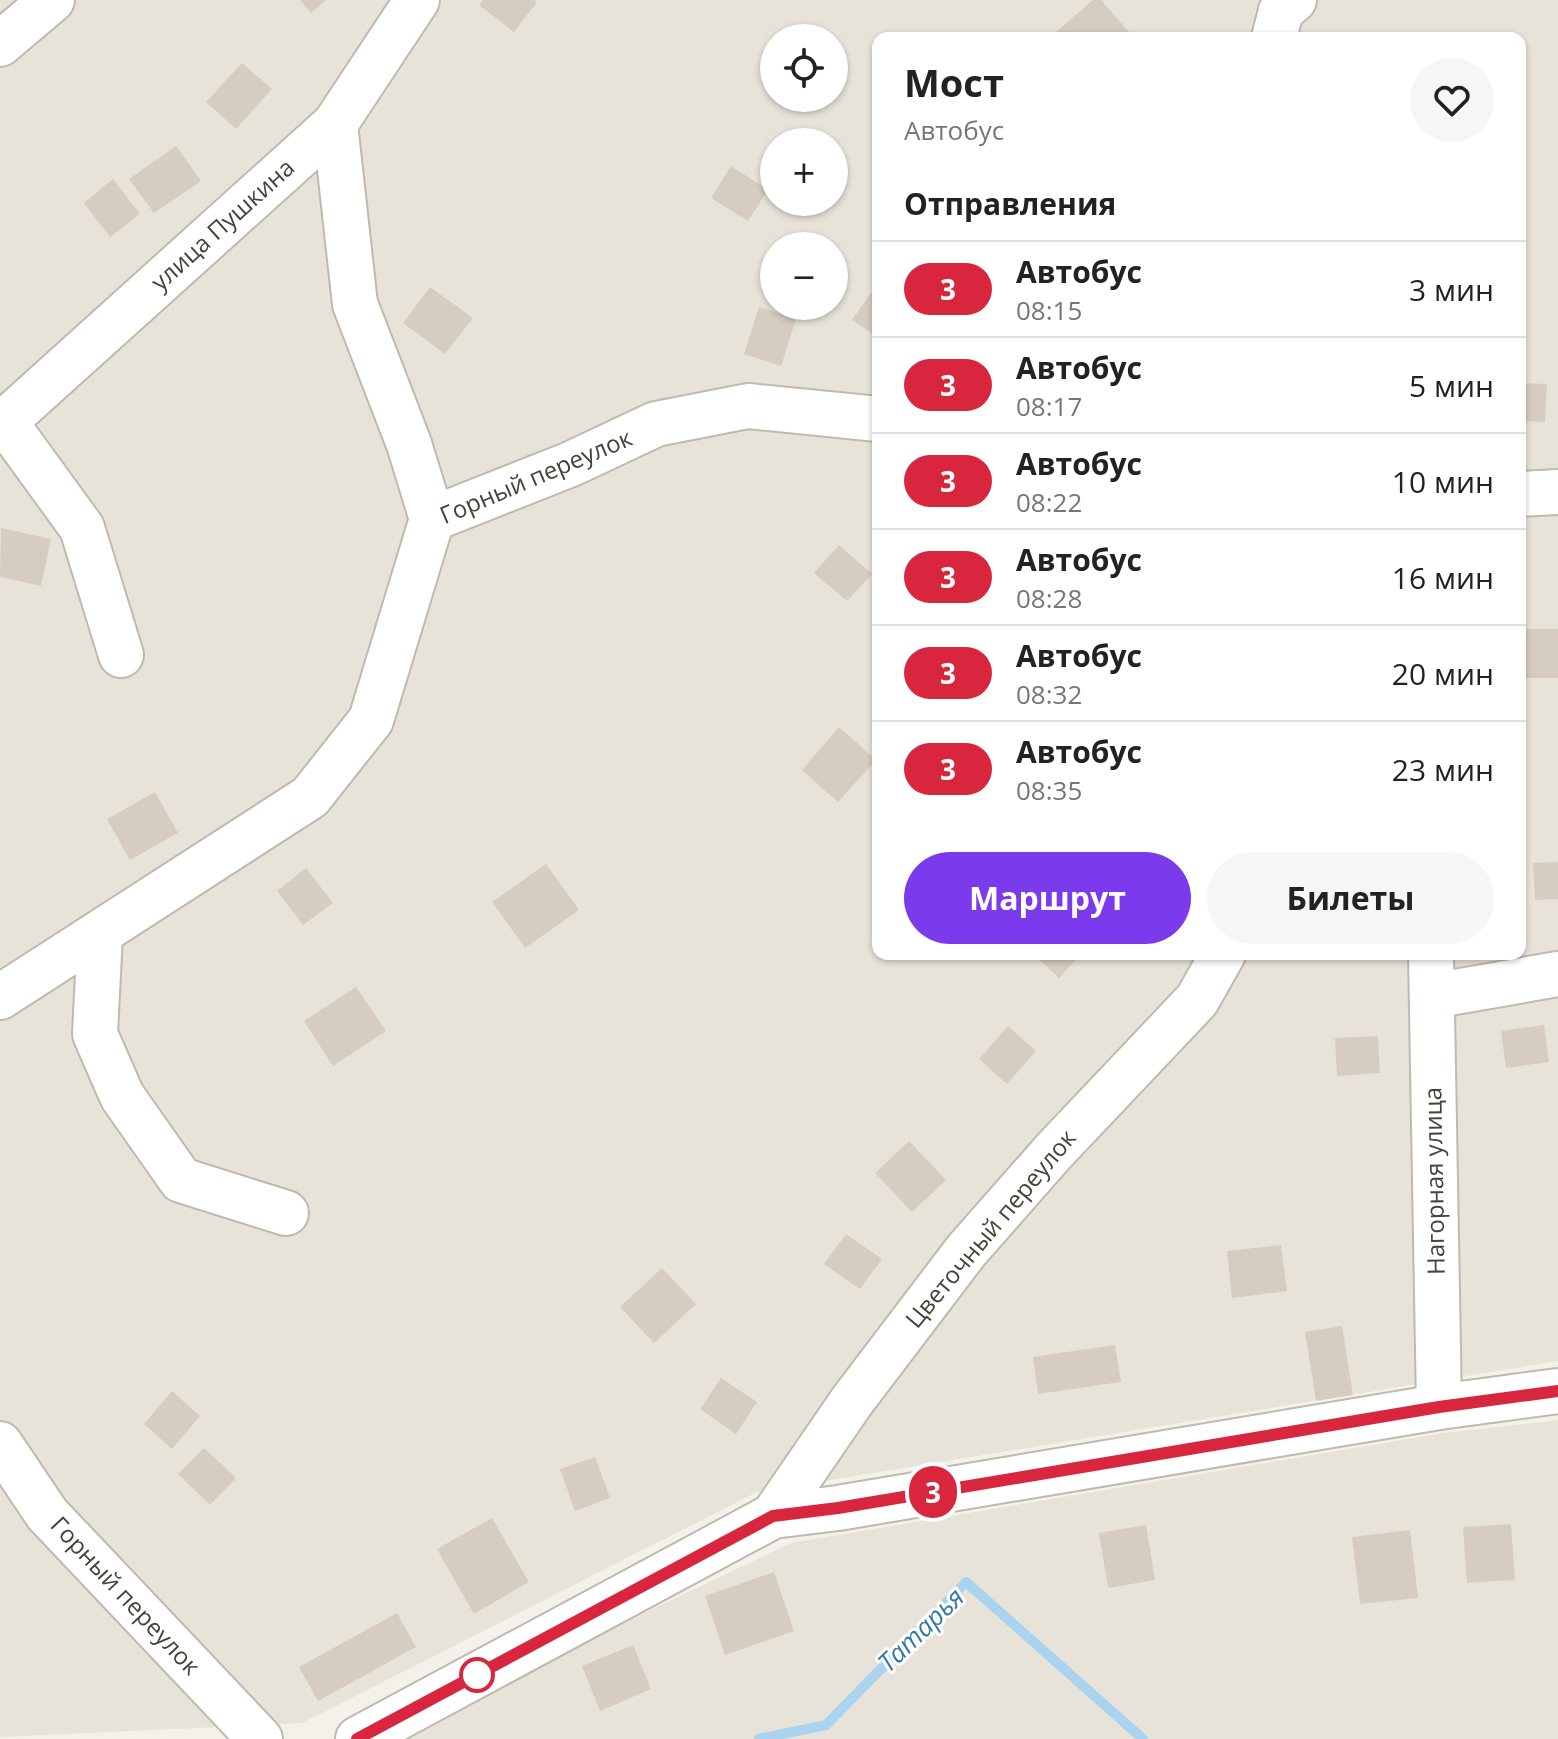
<!DOCTYPE html>
<html lang="ru">
<meta charset="utf-8">
<style>
body{margin:0;font-family:"Open Sans",sans-serif;background:#f6f6f6;color:#222;height:100vh;display:flex;flex-direction:column;font-size:30px;white-space:nowrap}
*{box-sizing:border-box;margin:0}
p{font-size:26px;color:#767676}
.icon{flex:none;width:44px;height:44px;fill:none;stroke:currentColor;stroke-width:2;stroke-linecap:round;stroke-linejoin:round}
.map{position:relative;flex:1;overflow:hidden}
.details{position:absolute;left:872px;top:32px;width:654px;height:928px;display:flex;flex-direction:column;background:#fff;border-radius:16px;box-shadow:0 2px 6px #0004}
.details>*{flex:none}
.badge{padding:0 16px;border-radius:26px;font-size:28px;line-height:52px}
.buttons{position:absolute;left:760px;top:24px;display:grid;gap:16px}
.buttons a{display:grid;place-items:center;width:88px;height:88px;border-radius:50%;background:#fff;box-shadow:0 2px 6px #0004;font-size:40px}
.map>.badge{position:absolute;translate:-50% -50%;box-shadow:0 0 0 4px #fff}
h2{padding:0 32px;font-size:30px;line-height:72px}
.round{display:grid;place-items:center;flex:none;width:84px;height:84px;border-radius:42px;background:#f6f6f6}
.headline{display:flex;align-items:center;justify-content:space-between;height:136px;padding:0 32px}
h1{font-size:38px;font-weight:700;line-height:60px}
.button{display:flex;gap:16px;margin-top:auto;padding:16px 32px}
.button a{flex:1;height:92px;border-radius:48px;background:#7c3aed;color:#fff;font-size:32px;font-weight:700;line-height:92px;text-align:center}
.button a+a{background:#f6f6f6;color:#222}
ul{padding:0;list-style:none}
li{display:flex;align-items:center;gap:24px;height:96px;padding:0 32px;border-top:2px solid #e0e0e0}
li div{flex:1}
li b{display:block;font-size:30px}
li em{font-style:normal}
li .badge{min-width:88px;font-weight:700;text-align:center}
.map>svg:first-child{display:block}
</style>
<div class="map">
<svg width="1558" height="1739" viewBox="0 0 1558 1739">
<rect width="100%" height="100%" fill="#f4f1ea"/>
<g fill="#e8e3d8" fill-rule="evenodd">
<path d="M0 0H1558V1361L757 1492 302 1723 0 1737ZM774 38H834V98H774ZM878 38H1520V954H878ZM774 142H834V202H774ZM774 246H834V306H774Z"/>
<path d="M1558 1420V1739H380L791 1543 1444 1433Z"/>
</g>
<g fill="none" stroke-linecap="round" stroke-linejoin="round">
<path stroke="#a9d3ee" stroke-width="10" d="M759 1739 826 1725 966 1582 1143 1739"/>
</g>
<g fill="#d6cdc0">
<path d="M300 0H326L311 13Z"/>
<path d="M483 0H534L537 2 514 32 479 5Z"/>
<path d="M1093 0H1101L1129 32 1122 38H1049Z"/>
<path d="M242 63 272 89 236 129 206 102Z"/>
<path d="M176 146 201 181 154 213 129 179Z"/>
<path d="M731 166 768 190 748 221 711 198Z"/>
<path d="M113 179 140 214 110 237 84 203Z"/>
<path d="M878 283V338L852 320Z"/>
<path d="M430 287 473 318 445 354 403 323Z"/>
<path d="M759 307 796 319 781 366 744 354Z"/>
<path d="M1520 383 1547 384 1545 422 1520 421Z"/>
<path d="M1 528 51 539 41 586 0 577Z"/>
<path d="M839 545 872 574 847 601 814 573Z"/>
<rect x="1520" y="629" width="38" height="49"/>
<path d="M839 727 876 760 838 802 802 770Z"/>
<path d="M155 792 178 833 130 860 107 819Z"/>
<path d="M1558 862V899L1535 900 1533 863Z"/>
<path d="M546 864 579 910 525 948 492 902Z"/>
<path d="M306 868 333 903 303 925 277 891Z"/>
<path d="M1033 954H1081L1059 978Z"/>
<path d="M356 987 386 1031 333 1066 304 1021Z"/>
<path d="M1544 1025 1549 1062 1506 1068 1501 1031Z"/>
<path d="M1008 1026 1036 1051 1007 1084 979 1059Z"/>
<path d="M1378 1036 1380 1073 1337 1076 1335 1038Z"/>
<path d="M909 1141 946 1180 912 1212 875 1173Z"/>
<path d="M846 1234 882 1259 860 1289 824 1264Z"/>
<path d="M1281 1245 1287 1291 1232 1298 1227 1251Z"/>
<path d="M662 1268 696 1304 654 1343 620 1307Z"/>
<path d="M1342 1326 1353 1395 1316 1401 1305 1332Z"/>
<path d="M1115 1345 1121 1382 1038 1394 1033 1357Z"/>
<path d="M721 1378 757 1402 736 1434 700 1409Z"/>
<path d="M172 1391 200 1416 172 1449 144 1424Z"/>
<path d="M204 1448 236 1478 210 1505 178 1474Z"/>
<path d="M595 1457 610 1498 575 1511 560 1469Z"/>
<path d="M492 1518 529 1582 474 1614 437 1549Z"/>
<path d="M1511 1524 1515 1580 1467 1583 1463 1527Z"/>
<path d="M1146 1525 1155 1580 1108 1588 1099 1533Z"/>
<path d="M1410 1530 1418 1598 1360 1604 1352 1537Z"/>
<path d="M774 1572 794 1631 725 1655 705 1596Z"/>
<path d="M397 1613 416 1647 318 1701 299 1667Z"/>
<path d="M633 1645 651 1689 600 1711 582 1666Z"/>
</g>
<g fill="none" stroke-linecap="round" stroke-linejoin="round">
<defs>
<g id="minor">
<path d="M1274 38 1281 11 1294 0"/>
<path d="M0 44 52 0"/>
<path d="M335 124 355 304 409 444 432 519"/>
<path d="M5 422 82 528 121 655"/>
<path d="M0 426 335 124 417 0"/>
<path d="M1520 494 1558 492"/>
<path d="M100 934 95 1034 122 1096 181 1180 286 1213"/>
<path d="M1431 954 1439 1407"/>
<path d="M1432 996 1558 974"/>
<path d="M0 997 310 797 371 720 432 519 571 464 656 424 748 406 878 419"/>
<path d="M0 1444 47 1514 260 1739"/>
<path d="M773 1516 852 1401 966 1251 1054 1151 1197 1000 1223 954"/>
<path d="M358 1739 773 1516 838 1508 1439 1407 1558 1391"/>
</g>
</defs>
<use href="#minor" stroke="#c0b9ad" stroke-width="48"/>
<use href="#minor" stroke="#fff" stroke-width="44"/>
</g>
<g fill="none" stroke-linecap="round" stroke-linejoin="round">
<defs>
<path id="line" d="M357 1739 773 1516 838 1508 1439 1407 1558 1391"/>
</defs>
<use href="#line" stroke="#fff" stroke-width="18"/>
<use href="#line" stroke="#d7263d" stroke-width="12"/>
</g>
<circle fill="#fff" stroke="#d7263d" stroke-width="4" cx="477" cy="1675" r="16"/>
<g text-anchor="middle" stroke-width="6" stroke-linejoin="round" paint-order="stroke">
<g font-size="24" fill="#484238" stroke="#fff">
<text transform="translate(223 225) rotate(-42)" y="8">улица Пушкина</text>
<text transform="translate(536 477) rotate(-23)" y="8">Горный переулок</text>
<text transform="translate(1435 1181) rotate(-91)" y="8">Нагорная улица</text>
<text transform="translate(991 1229) rotate(-50)" y="8">Цветочный переулок</text>
<text transform="translate(125 1596) rotate(47)" y="8">Горный переулок</text>
</g>
<g font-size="26" font-style="italic" fill="#3279aa" stroke="#fff">
<text transform="translate(921 1630) rotate(-44)" y="9">Татарья</text>
</g>
</g>
</svg>
<div class="buttons">
<a><svg class="icon" aria-label="locate" viewBox="0 0 24 24"><circle cx="12" cy="12" r="6"/><path d="M12 2v4M12 18v4M2 12h4M18 12h4"/></svg></a>
<a>+</a>
<a>−</a>
</div>
<b class="badge" style="left:933px;top:1492px;background:#d7263d;color:#fff">3</b>
<section class="details">
<div class="headline"><div><h1>Мост</h1><p>Автобус</p></div><a class="round"><svg class="icon" aria-label="heart" viewBox="0 0 24 24"><path d="M12 20l-8-8c-3-5 5-10 8-4 3-6 11-1 8 4z"/></svg></a></div>
<h2>Отправления</h2>
<ul>
<li><span class="badge" style="background:#d7263d;color:#fff">3</span><div><b>Автобус</b><p>08:15</p></div><em>3 мин</em></li>
<li><span class="badge" style="background:#d7263d;color:#fff">3</span><div><b>Автобус</b><p>08:17</p></div><em>5 мин</em></li>
<li><span class="badge" style="background:#d7263d;color:#fff">3</span><div><b>Автобус</b><p>08:22</p></div><em>10 мин</em></li>
<li><span class="badge" style="background:#d7263d;color:#fff">3</span><div><b>Автобус</b><p>08:28</p></div><em>16 мин</em></li>
<li><span class="badge" style="background:#d7263d;color:#fff">3</span><div><b>Автобус</b><p>08:32</p></div><em>20 мин</em></li>
<li><span class="badge" style="background:#d7263d;color:#fff">3</span><div><b>Автобус</b><p>08:35</p></div><em>23 мин</em></li>
</ul>
<div class="button"><a>Маршрут</a><a>Билеты</a></div>
</section>
</div>
